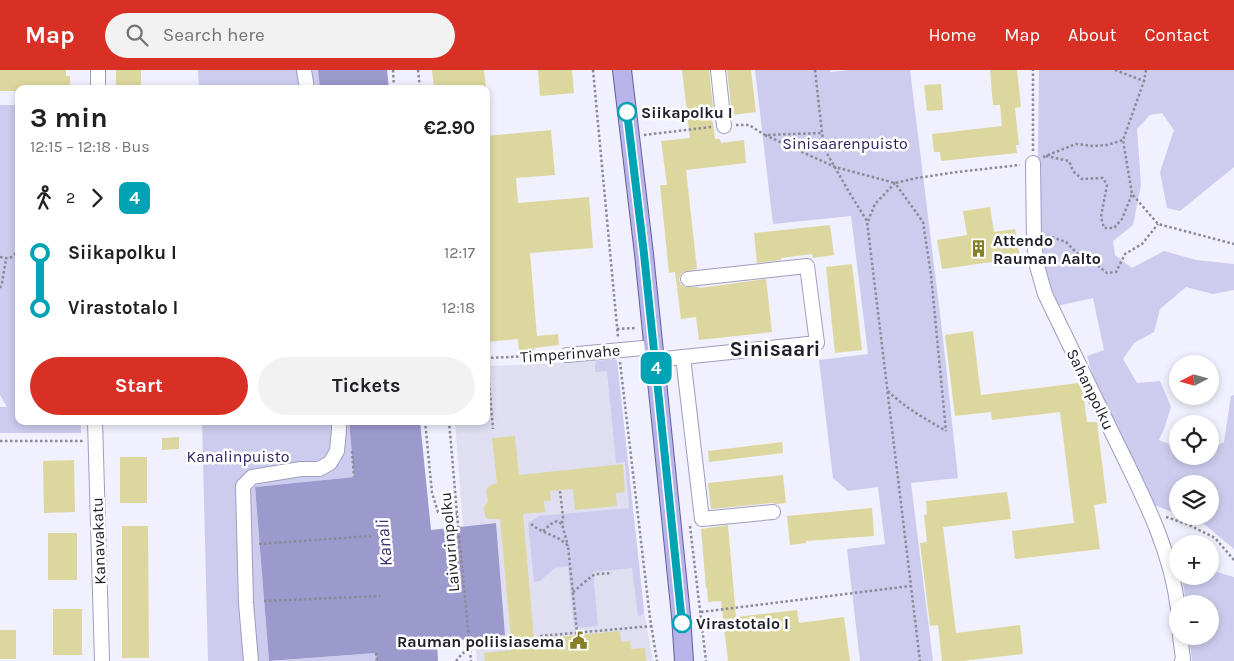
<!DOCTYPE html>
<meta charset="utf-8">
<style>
body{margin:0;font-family:Karla,sans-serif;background:#f2f2f2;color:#202124;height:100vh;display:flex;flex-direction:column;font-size:19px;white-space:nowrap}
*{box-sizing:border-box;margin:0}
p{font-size:16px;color:#757577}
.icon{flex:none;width:28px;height:28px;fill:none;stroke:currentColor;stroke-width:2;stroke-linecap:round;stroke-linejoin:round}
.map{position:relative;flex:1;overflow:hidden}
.panel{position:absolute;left:15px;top:15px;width:475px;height:340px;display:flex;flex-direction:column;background:#fff;border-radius:10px;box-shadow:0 2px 8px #0003}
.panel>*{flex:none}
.badge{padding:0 10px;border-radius:8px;font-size:18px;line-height:32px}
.needle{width:32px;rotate:264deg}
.tools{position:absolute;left:1169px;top:285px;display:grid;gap:10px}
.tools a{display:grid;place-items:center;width:50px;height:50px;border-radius:50%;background:#fff;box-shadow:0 2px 8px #0003;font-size:25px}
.map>.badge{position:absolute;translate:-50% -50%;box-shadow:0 0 0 2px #fff}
.legs{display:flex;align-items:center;gap:8px;height:55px;padding:0 15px;font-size:16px}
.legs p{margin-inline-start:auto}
.summary{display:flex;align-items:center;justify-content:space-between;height:85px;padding:0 15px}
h1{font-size:28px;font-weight:700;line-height:38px}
.button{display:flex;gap:10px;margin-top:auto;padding:10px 15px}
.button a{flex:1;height:58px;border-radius:30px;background:#d93025;color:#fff;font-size:20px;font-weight:700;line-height:58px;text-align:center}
.button a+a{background:#f2f2f2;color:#202124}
ul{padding:0 15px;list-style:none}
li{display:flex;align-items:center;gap:18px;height:55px;font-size:19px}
li i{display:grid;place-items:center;width:8px;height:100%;margin:0 6px;background:currentColor}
li i::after{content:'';width:12px;height:12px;margin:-6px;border:4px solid;border-radius:50%;background:#fff}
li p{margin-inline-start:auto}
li:first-child i{background:linear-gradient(#0000 50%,currentColor 0)}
li:last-child i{background:linear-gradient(currentColor 50%,#0000 0)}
header{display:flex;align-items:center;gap:30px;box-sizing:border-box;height:70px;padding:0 25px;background:#d93025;color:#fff}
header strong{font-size:24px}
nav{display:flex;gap:28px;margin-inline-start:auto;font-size:18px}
.search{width:350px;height:45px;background:#f2f2f2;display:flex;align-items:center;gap:12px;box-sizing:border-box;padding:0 18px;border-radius:28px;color:#757577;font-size:19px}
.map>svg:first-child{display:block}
</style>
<header>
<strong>Map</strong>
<div class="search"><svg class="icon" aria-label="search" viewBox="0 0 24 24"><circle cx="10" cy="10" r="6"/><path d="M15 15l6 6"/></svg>Search here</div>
<nav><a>Home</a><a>Map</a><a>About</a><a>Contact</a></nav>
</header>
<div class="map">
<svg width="1234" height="591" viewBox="0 0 1234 591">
<rect width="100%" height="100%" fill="#f0f0fe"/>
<path fill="#e0dff1" d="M615 289 617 291 644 541 653 591H477L475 568 505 565 496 453 463 456 455 351H486V296L542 294Z"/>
<g fill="#cdccee">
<path d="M198 0H318L320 19H199Z"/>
<path d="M755 0H830V2L849 0H910L942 260 958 408 911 413 933 591H860L847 479 885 474 878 417 848 421 833 408 819 290 868 284 851 146 773 154Z"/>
<path d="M1039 0H1234V97L1180 141 1167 138 1160 102 1174 60 1162 43 1150 45 1137 59 1141 115 1133 155 1113 171 1115 185 1132 198 1164 181 1196 190 1234 194V220L1213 224 1186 217 1160 239 1154 262 1134 273 1123 289 1137 313 1160 311 1171 337 1164 359 1159 370 1177 377 1178 386H1210V379L1224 372 1231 326 1234 325V479L1204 454 1184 446H1210V414H1178L1177 444 1152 434 1098 323 1087 286 1104 280 1093 228 1057 236 1050 224 1039 182 1038 85Z"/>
<path d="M0 35H19V351H81V363H0V337H7L0 325Z"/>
<path d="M615 289 617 291 644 541 643 545 638 546 632 498 593 502 598 556 574 558 568 496 555 498 540 511 534 512 528 453 539 446 629 438 625 392 616 393 607 301 595 302V295L597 291Z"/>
<path d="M202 351H349L354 407 255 417 269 591H208Z"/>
<path d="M1210 500 1234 507V591H1192L1189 566H1210V534H1186L1182 506H1210Z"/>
<path d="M376 583 377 591H273Z"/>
</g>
<g fill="#9c99cd">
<path d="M318 0H387L389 19H320Z"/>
<path d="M349 351H420L431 460 496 453 505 565 475 568 437 573 438 591H377L376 583 269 591 255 417 354 407Z"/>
</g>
<g fill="#dcd79e">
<path d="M0 0H66V6H70V19H19V21H0Z"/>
<rect x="116" y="0" width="25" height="19"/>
<path d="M432 0H484L486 19H434Z"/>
<path d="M538 0H572L574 23 540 26Z"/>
<path d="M682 0H709L714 47H712L715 69H720L721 73 744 70 746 93 686 100 697 199 683 202 680 206 679 210 681 215 685 217H699V218L766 209 772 262 699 270 696 247 681 249 675 202 669 203 660 115H667L661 71 690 68Z"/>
<path d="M727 0H751L756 42 732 45Z"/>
<path d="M990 0H1017L1021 37 1015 38 1019 75H1016L1017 83 941 91 940 82H934L932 64 1002 56 1000 35H993Z"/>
<path d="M941 14 943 40 927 41 924 15Z"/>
<path d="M551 60 555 105 516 108 518 133 589 127 593 178 530 183 537 266 558 264 559 275 534 278 535 280 519 282 518 269 486 272V66Z"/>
<path d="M990 137 994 162 1015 159 1020 188 942 199 937 170 967 165 963 141Z"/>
<path d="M830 155 834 185 813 188 812 184 781 188V190L757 193 754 163Z"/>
<path d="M852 194 862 280 835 283 826 197Z"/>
<path d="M973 261 981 325 1078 313 1083 323 1087 352H1097L1107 433 1094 435 1100 479 1015 489 1012 461 1074 453 1060 342 992 350 991 342 955 346 945 265Z"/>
<path d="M515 366 519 405 623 394 625 422 616 423 617 436 575 440 573 419 550 421 551 431H544L545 442 523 444 534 569 620 561 621 572 630 571 631 579 645 578 646 591H485L484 583 512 580 500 449H489L486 448 484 440V436L488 432 486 420 489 416 497 413 492 368Z"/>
<path d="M179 367V379L162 380V368Z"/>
<path d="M782 372 783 383 709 392 708 381Z"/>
<rect x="120" y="387" width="27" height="46"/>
<path d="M74 390 75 442 44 443 43 391Z"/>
<path d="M783 405 786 433 777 434 772 433 711 439 708 413Z"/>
<path d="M1007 422 1011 449 943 457 956 563 1020 555 1023 584 962 591H942L938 555 930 556 920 473 927 472 924 445 927 444 926 431Z"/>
<path d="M872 438 874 466 806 471V473L790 475 787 446Z"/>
<path d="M728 455 736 547 797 540 799 553 844 547 850 591H728L721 531 708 532 707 518H706L701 459Z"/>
<path d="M122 456H148L149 588H122Z"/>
<rect x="48" y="463" width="29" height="47"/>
<rect x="53" y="539" width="29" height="46"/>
<rect x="0" y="560" width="16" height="29"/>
</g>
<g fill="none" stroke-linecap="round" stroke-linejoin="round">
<defs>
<g id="minor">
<path d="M304 0 307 19"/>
<path d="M718 0 724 56"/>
<path d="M98 19V0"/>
<path d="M1033 93 1034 171 1037 196 1045 224C1069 273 1092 322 1116 371 1142 424 1171 479 1178 539"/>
<path d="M567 285 654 277"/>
<path d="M683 287 702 449 773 442"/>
<path d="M655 290 817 273 807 196 688 209"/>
<path d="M95 351 102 591"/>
<path d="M1180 566 1183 589 1182 591"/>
<path d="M251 591 246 533 243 416 252 407 301 399H319L330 393 337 381 339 360V351"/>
</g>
<path id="major" d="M622 0 644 184 681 546 684 591"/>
</defs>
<use href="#minor" stroke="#9f9dbf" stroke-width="16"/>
<use href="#major" stroke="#645f9c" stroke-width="20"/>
<g stroke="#8a8a97" stroke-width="2.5" stroke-dasharray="2.5 2.5" stroke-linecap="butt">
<path d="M393 0 394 19"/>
<path d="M418 0 420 19"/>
<path d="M593 0 618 267"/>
<path d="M815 0 822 63 825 80 849 122 867 151 920 591"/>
<path d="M1115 0 1144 11"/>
<path d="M1146 0 1144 11 1123 70 1132 124 1158 154 1234 174"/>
<path d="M736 55H749L765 65 822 63"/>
<path d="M644 65 711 57"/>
<path d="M765 65 835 97 895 113 917 108 957 102 1020 95"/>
<path d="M1033 81V0"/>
<path d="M1046 86 1069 91 1073 101 1082 109 1103 108 1107 115 1101 147 1104 158H1114L1122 149 1132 124"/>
<path d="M1043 87 1076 74 1093 76 1107 75 1123 70"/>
<path d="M868 151 875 134 895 113 923 152 931 205 946 361"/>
<path d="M1047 166H1049L1066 172 1079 185 1096 194 1107 203 1116 202 1125 184 1142 174 1158 154"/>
<path d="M0 187C11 190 12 187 19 180"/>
<path d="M0 218 2 213 6 189"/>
<path d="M617 259 635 258"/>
<path d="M486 288 555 285"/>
<path d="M487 288 493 359"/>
<path d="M620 292 650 548 657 591"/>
<path d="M888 321C905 338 926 349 946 361"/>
<path d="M425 351 432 423 438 442 457 444"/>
<path d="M449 351 457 444 471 591"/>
<path d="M0 371H84"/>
<path d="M352 381 354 407"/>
<path d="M560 421 563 447 562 454"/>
<path d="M1166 447 1187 454 1215 468 1234 490"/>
<path d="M531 454C543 464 558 465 568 476L577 562"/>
<path d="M690 456 706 591"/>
<path d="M543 461 551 454 557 451 562 454 568 476"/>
<path d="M259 474 372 466"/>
<path d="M573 522C577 519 591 506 594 505 599 503 606 504 612 503"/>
<path d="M264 531 380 526"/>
<path d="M701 542 910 516"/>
<path d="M540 566 652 556"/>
<path d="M376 583 377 591"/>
<path d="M456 591 462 584 469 579"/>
</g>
<use href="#minor" stroke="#fff" stroke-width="14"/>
<use href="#major" stroke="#b8b3e8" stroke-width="18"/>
</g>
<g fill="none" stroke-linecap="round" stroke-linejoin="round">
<defs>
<path id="line-1" d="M627 42 644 184 682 553"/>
</defs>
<use href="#line-1" stroke="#fff" stroke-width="11"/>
<use href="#line-1" stroke="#00a3b4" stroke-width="8"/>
</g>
<defs>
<symbol id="building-bare" viewBox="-9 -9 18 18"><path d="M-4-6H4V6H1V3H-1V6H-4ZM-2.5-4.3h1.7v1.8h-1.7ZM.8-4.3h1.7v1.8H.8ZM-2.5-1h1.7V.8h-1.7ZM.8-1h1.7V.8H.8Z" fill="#888027" stroke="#fff" stroke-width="2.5" paint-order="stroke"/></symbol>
<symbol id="civic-bare" viewBox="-9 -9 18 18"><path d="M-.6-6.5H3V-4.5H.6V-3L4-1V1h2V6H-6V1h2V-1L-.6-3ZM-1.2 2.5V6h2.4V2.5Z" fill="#888027" stroke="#fff" stroke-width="2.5" paint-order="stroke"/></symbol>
</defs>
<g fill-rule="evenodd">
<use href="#building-bare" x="966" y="166" width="25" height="25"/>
<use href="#civic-bare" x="566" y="558" width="25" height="25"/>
</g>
<g fill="#fff" stroke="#00a3b4" stroke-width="2.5">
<circle cx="627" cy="42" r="9"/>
<circle cx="682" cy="553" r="9"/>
</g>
<g text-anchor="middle" stroke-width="5" stroke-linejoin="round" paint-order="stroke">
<g font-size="16" font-weight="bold" fill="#20202c" stroke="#fff" text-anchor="start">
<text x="641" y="48">Siikapolku I</text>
<text x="696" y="559">Virastotalo I</text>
</g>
<g font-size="16" fill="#2b1f5c" stroke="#fff">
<text x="845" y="79">Sinisaarenpuisto</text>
<text x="238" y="392">Kanalinpuisto</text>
</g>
<g font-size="16" font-weight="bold" fill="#20202c" stroke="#fff" text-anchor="start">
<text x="993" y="176">Attendo<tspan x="993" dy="18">Rauman Aalto</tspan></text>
<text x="564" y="577" text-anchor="end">Rauman poliisiasema</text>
</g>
<g font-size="16" fill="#20202c" stroke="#fff">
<text transform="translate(570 283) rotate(-4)" y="6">Timperinvahe</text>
<text transform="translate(1091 319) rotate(64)" y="6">Sahanpolku</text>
<text transform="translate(98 471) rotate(-92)" y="6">Kanavakatu</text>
<text transform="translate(449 472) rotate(-95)" y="6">Laivurinpolku</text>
</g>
<g font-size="18" font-style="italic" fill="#3b3171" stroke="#fff">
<text transform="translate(384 473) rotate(-95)" y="6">Kanali</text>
</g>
<g font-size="21" font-weight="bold" fill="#20202c" stroke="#fff">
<text x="775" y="286">Sinisaari</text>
</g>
</g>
</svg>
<div class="tools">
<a><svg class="needle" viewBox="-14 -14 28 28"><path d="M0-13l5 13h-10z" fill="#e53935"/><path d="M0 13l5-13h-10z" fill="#757577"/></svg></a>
<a><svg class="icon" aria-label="locate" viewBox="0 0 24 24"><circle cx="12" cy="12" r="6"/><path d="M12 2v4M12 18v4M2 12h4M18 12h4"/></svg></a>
<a><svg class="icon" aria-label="layers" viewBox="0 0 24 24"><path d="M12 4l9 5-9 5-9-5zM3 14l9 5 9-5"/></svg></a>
<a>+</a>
<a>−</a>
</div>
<b class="badge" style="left:656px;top:298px;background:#00a3b4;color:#fff">4</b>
<section class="panel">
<div class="summary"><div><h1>3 min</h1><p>12:15 – 12:18 · Bus</p></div><b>€2.90</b></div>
<div class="legs"><svg class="icon" aria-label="walk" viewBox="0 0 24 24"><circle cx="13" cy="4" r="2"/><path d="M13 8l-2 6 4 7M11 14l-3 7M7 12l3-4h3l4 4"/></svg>2<svg class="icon" aria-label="forward" viewBox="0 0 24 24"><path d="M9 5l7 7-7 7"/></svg><b class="badge" style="background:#00a3b4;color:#fff">4</b></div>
<ul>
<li><i style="color:#00a3b4"></i><b>Siikapolku I</b><p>12:17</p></li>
<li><i style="color:#00a3b4"></i><b>Virastotalo I</b><p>12:18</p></li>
</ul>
<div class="button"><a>Start</a><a>Tickets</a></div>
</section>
</div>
